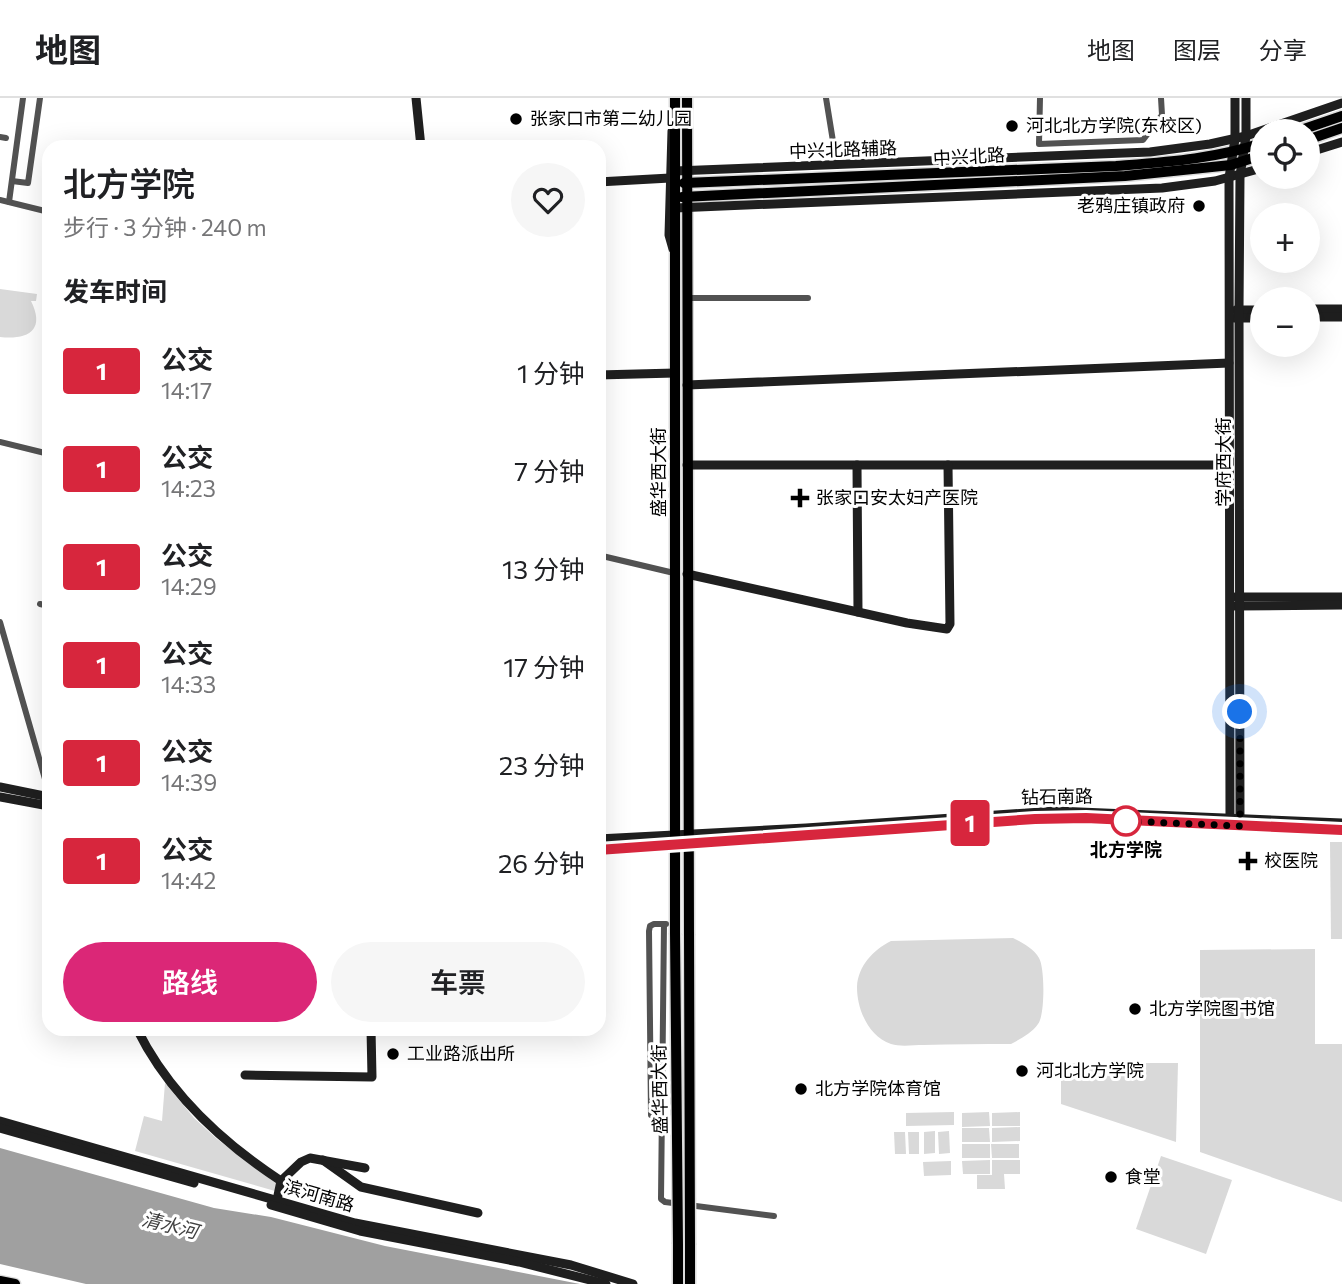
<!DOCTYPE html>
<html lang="zh">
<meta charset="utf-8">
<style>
body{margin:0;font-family:Commissioner,"Noto Sans SC",sans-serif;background:#f6f6f6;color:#202124;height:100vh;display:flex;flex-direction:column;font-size:26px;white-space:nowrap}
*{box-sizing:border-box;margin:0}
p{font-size:23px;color:#757577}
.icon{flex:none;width:38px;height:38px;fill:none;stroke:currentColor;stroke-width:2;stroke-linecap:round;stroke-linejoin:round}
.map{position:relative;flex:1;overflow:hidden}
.details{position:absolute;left:42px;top:42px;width:564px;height:896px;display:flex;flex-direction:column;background:#fff;border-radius:21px;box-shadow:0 7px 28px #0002}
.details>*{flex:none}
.badge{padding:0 14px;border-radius:5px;font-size:24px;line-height:46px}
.controls{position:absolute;left:1250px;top:21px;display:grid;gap:14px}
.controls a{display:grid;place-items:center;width:70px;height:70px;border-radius:50%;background:#fff;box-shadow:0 7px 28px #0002;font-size:35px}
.you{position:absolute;width:35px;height:35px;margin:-18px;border:5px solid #fff;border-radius:50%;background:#1a73e8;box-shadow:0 0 0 10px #1a73e833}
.map>.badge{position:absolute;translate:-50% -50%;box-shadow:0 0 0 4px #fff}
h2{padding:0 21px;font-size:26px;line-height:63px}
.round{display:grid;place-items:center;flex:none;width:74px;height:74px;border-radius:37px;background:#f6f6f6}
.summary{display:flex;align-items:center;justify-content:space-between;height:119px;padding:0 21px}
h1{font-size:33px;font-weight:600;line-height:52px}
.primary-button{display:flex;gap:14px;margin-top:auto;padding:14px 21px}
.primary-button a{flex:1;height:80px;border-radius:42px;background:#db2777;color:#fff;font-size:28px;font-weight:600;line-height:80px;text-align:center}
.primary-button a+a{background:#f6f6f6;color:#202124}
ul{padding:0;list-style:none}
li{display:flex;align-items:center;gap:21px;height:98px;padding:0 21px}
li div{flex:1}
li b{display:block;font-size:26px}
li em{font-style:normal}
li .badge{min-width:77px;font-weight:700;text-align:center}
header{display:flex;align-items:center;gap:42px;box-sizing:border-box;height:98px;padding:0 35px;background:#fff;border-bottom:2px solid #e0e0e0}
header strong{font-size:33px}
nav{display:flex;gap:38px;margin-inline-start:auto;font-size:24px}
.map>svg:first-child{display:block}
</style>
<header>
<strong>地图</strong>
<nav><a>地图</a><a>图层</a><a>分享</a></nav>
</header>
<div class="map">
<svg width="1342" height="1186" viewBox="0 0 1342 1186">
<rect width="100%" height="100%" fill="#fff"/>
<g fill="#d9d9d9">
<path d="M0 191 37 196 36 203H31C46 233 27 242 0 239Z"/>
<path d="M1330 744H1342V841H1331Z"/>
<path d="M1013 840C1023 845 1034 851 1039 860 1045 870 1045 918 1038 926 1032 935 1020 941 1011 946 982 946 953 946 923 947 914 947 900 949 891 946 868 938 857 911 857 889 858 868 873 852 891 843Z"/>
<path d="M1315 851V946H1342V1104L1200 1054V852Z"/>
<path d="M1061 965H1178L1176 1044 1061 1006Z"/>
<path d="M165 985 194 1020 217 1041 277 1086 275 1093 135 1053 144 1018 162 1023Z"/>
<path d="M954 1014V1027L906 1028V1015Z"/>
<path d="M989 1014 990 1028 962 1029V1015Z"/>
<path d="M1020 1014V1028H992V1015Z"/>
<path d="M1020 1029V1043L992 1044V1030Z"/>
<path d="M962 1030H989L990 1044H962Z"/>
<path d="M935 1033V1055L924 1056V1034Z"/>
<path d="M949 1033 950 1055 939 1056 938 1034Z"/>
<path d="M894 1034H905L906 1056H895Z"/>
<path d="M908 1034H919V1056H909Z"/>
<rect x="962" y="1046" width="28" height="14"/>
<path d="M991 1046H1019V1060H992Z"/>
<path d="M1161 1058 1232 1082 1206 1156 1136 1131Z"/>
<path d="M990 1062V1076H963L962 1063Z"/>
<path d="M992 1062H1020V1076H1004L1005 1091H977V1077H992Z"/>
<path d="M951 1063V1077L924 1078 923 1064Z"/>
</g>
<path fill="#a0a0a0" d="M0 1050 214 1110 271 1119 385 1148 580 1186H86L0 1166Z"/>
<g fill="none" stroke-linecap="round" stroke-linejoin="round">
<defs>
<g id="primary">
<path d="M675 0V835"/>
<path d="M687 0 689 836"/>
<path d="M1298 33 1342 18"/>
<path d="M1307 42 1342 30"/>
<path d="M684 85 1116 68C1166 64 1215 61 1262 45"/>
<path d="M682 99 1125 78 1231 67 1262 57"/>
<path d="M678 1146V1186"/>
<path d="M0 1183 15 1186"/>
<path d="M690 1186V1147"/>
</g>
</defs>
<use href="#primary" stroke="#dbdbdb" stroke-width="13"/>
<g stroke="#525252" stroke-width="6">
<path d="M826 0 837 68"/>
<path d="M1040 0 1039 46 1143 42 1162 17 1161 0"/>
<path d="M0 39 6 40"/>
<path d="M12 83 28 85 40 0"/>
<path d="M0 102 49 114"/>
<path d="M9 104 23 0"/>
<path d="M687 200H808"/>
<path d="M0 344 49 356"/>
<path d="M598 457 674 475"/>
<path d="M40 506 49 508"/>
<path d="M0 524 49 695"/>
<path d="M664 826 661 1101 665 1104 774 1118"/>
<path d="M651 1017 649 833 650 828 654 826H666"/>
</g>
<g stroke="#1f1f1f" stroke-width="9">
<path d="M416 0 421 49"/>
<path d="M672 33 669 137 673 151"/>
<path d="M1307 55 1342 44"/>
<path d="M675 73 1150 54 1210 46 1246 38 1342 5"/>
<path d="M598 84 670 80"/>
<path d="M675 110 1162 90 1215 83 1262 70"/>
<path d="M1307 211H1342"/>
<path d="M1236 212H1262"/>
<path d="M1307 219H1342"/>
<path d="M1234 220H1262"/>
<path d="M598 277 675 275"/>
<path d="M687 287 1229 265"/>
<path d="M687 367H1229"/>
<path d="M857 367 858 514"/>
<path d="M687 476 907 525 947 531 950 526 948 367"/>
<path d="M1235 499H1342"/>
<path d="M1235 508 1342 507"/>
<path d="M0 689 49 699"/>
<path d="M0 699 49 708"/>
<path d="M1230 726 1229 80 1235 41V0"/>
<path d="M1240 726 1239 212 1240 78 1246 38V0"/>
<path d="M598 741 806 730 1056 713 1342 725"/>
<path d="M598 752 1036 721H1086L1342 733"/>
<path d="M137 931C168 994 223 1045 281 1083L276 1107"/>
<path d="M245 977 372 979 371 931"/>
<path d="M0 1023 355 1125 571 1167 633 1186"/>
<path d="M0 1030 194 1085"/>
<path d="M323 1062 361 1089 478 1115"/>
<path d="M281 1083 301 1064 310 1060 365 1070"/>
<path d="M271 1107 360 1133 519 1164 606 1186"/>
</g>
<use href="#primary" stroke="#000" stroke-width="10"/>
<defs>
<g id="primary-bridge">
<path d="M675 835 678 1146"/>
<path d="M689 836 690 1147"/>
</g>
</defs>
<use href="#primary-bridge" stroke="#dbdbdb" stroke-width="13" stroke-linecap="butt"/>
<use href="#primary-bridge" stroke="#000" stroke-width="10"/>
</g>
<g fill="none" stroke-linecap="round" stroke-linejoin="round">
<defs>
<path id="line" d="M598 752 1035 721 1086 720 1342 732"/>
</defs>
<use href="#line" stroke="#fff" stroke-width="16"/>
<use href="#line" stroke="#d7263d" stroke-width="10"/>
<path stroke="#000" stroke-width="7" stroke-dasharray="0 12.6" d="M1126 723 1240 728V614"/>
</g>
<g fill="#000" stroke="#fff" stroke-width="2.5">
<circle cx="516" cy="21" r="7"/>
<circle cx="1012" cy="28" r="7"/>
<circle cx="1199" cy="108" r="7"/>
<path d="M796.5 389.5h7v7h7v7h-7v7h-7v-7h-7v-7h7z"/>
<path d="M1244.5 752.5h7v7h7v7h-7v7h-7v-7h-7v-7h7z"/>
<circle cx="1135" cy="911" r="7"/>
<circle cx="393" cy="956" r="7"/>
<circle cx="1022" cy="973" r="7"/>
<circle cx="801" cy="991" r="7"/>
<circle cx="1111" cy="1079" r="7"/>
</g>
<circle fill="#fff" stroke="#d7263d" stroke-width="3.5" cx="1126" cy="723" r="14"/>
<g text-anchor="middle" stroke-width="6" stroke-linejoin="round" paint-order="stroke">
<g font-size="18" fill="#000" stroke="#fff" text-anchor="start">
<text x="530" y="27">张家口市第二幼儿园</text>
<text x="1026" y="34">河北北方学院(东校区)</text>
<text x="1185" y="114" text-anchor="end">老鸦庄镇政府</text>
<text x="816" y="406">张家口安太妇产医院</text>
<text x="1264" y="769">校医院</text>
<text x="1149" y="917">北方学院图书馆</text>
<text x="407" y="962">工业路派出所</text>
<text x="1036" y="979">河北北方学院</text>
<text x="815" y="997">北方学院体育馆</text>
<text x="1125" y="1085">食堂</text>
</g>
<g font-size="18" fill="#000" stroke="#fff">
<text transform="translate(843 52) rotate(-2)" y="6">中兴北路辅路</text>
<text transform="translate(969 59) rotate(-3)" y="6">中兴北路</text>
<text transform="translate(1224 364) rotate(-90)" y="6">学府西大街</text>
<text transform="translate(659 374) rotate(-90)" y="6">盛华西大街</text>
<text transform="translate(1057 699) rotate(-1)" y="6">钻石南路</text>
<text transform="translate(660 991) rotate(-91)" y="6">盛华西大街</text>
<text transform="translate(319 1098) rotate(16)" y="6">滨河南路</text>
</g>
<g font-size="18" font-weight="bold" fill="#000" stroke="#fff">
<text x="1126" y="758">北方学院</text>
</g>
<g font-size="19" font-style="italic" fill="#414141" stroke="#fff">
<text transform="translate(170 1127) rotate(14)" y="7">清水河</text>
</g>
</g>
</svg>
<div class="controls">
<a><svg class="icon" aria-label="locate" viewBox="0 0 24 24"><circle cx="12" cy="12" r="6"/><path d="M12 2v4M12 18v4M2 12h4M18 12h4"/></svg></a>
<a>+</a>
<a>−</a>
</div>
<div class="you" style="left:1240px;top:614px"></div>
<b class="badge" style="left:970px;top:725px;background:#d7263d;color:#fff">1</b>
<section class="details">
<div class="summary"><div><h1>北方学院</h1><p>步行 · 3 分钟 · 240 m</p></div><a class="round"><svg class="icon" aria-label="heart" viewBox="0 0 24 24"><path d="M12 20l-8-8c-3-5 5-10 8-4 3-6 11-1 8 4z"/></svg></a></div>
<h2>发车时间</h2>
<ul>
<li><span class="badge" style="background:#d7263d;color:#fff">1</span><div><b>公交</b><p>14:17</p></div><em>1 分钟</em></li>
<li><span class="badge" style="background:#d7263d;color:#fff">1</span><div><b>公交</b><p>14:23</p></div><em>7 分钟</em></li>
<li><span class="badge" style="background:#d7263d;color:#fff">1</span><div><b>公交</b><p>14:29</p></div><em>13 分钟</em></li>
<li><span class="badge" style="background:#d7263d;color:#fff">1</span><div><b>公交</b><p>14:33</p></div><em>17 分钟</em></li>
<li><span class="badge" style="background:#d7263d;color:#fff">1</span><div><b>公交</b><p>14:39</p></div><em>23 分钟</em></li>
<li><span class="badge" style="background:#d7263d;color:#fff">1</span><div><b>公交</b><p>14:42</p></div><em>26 分钟</em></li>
</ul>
<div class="primary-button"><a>路线</a><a>车票</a></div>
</section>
</div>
